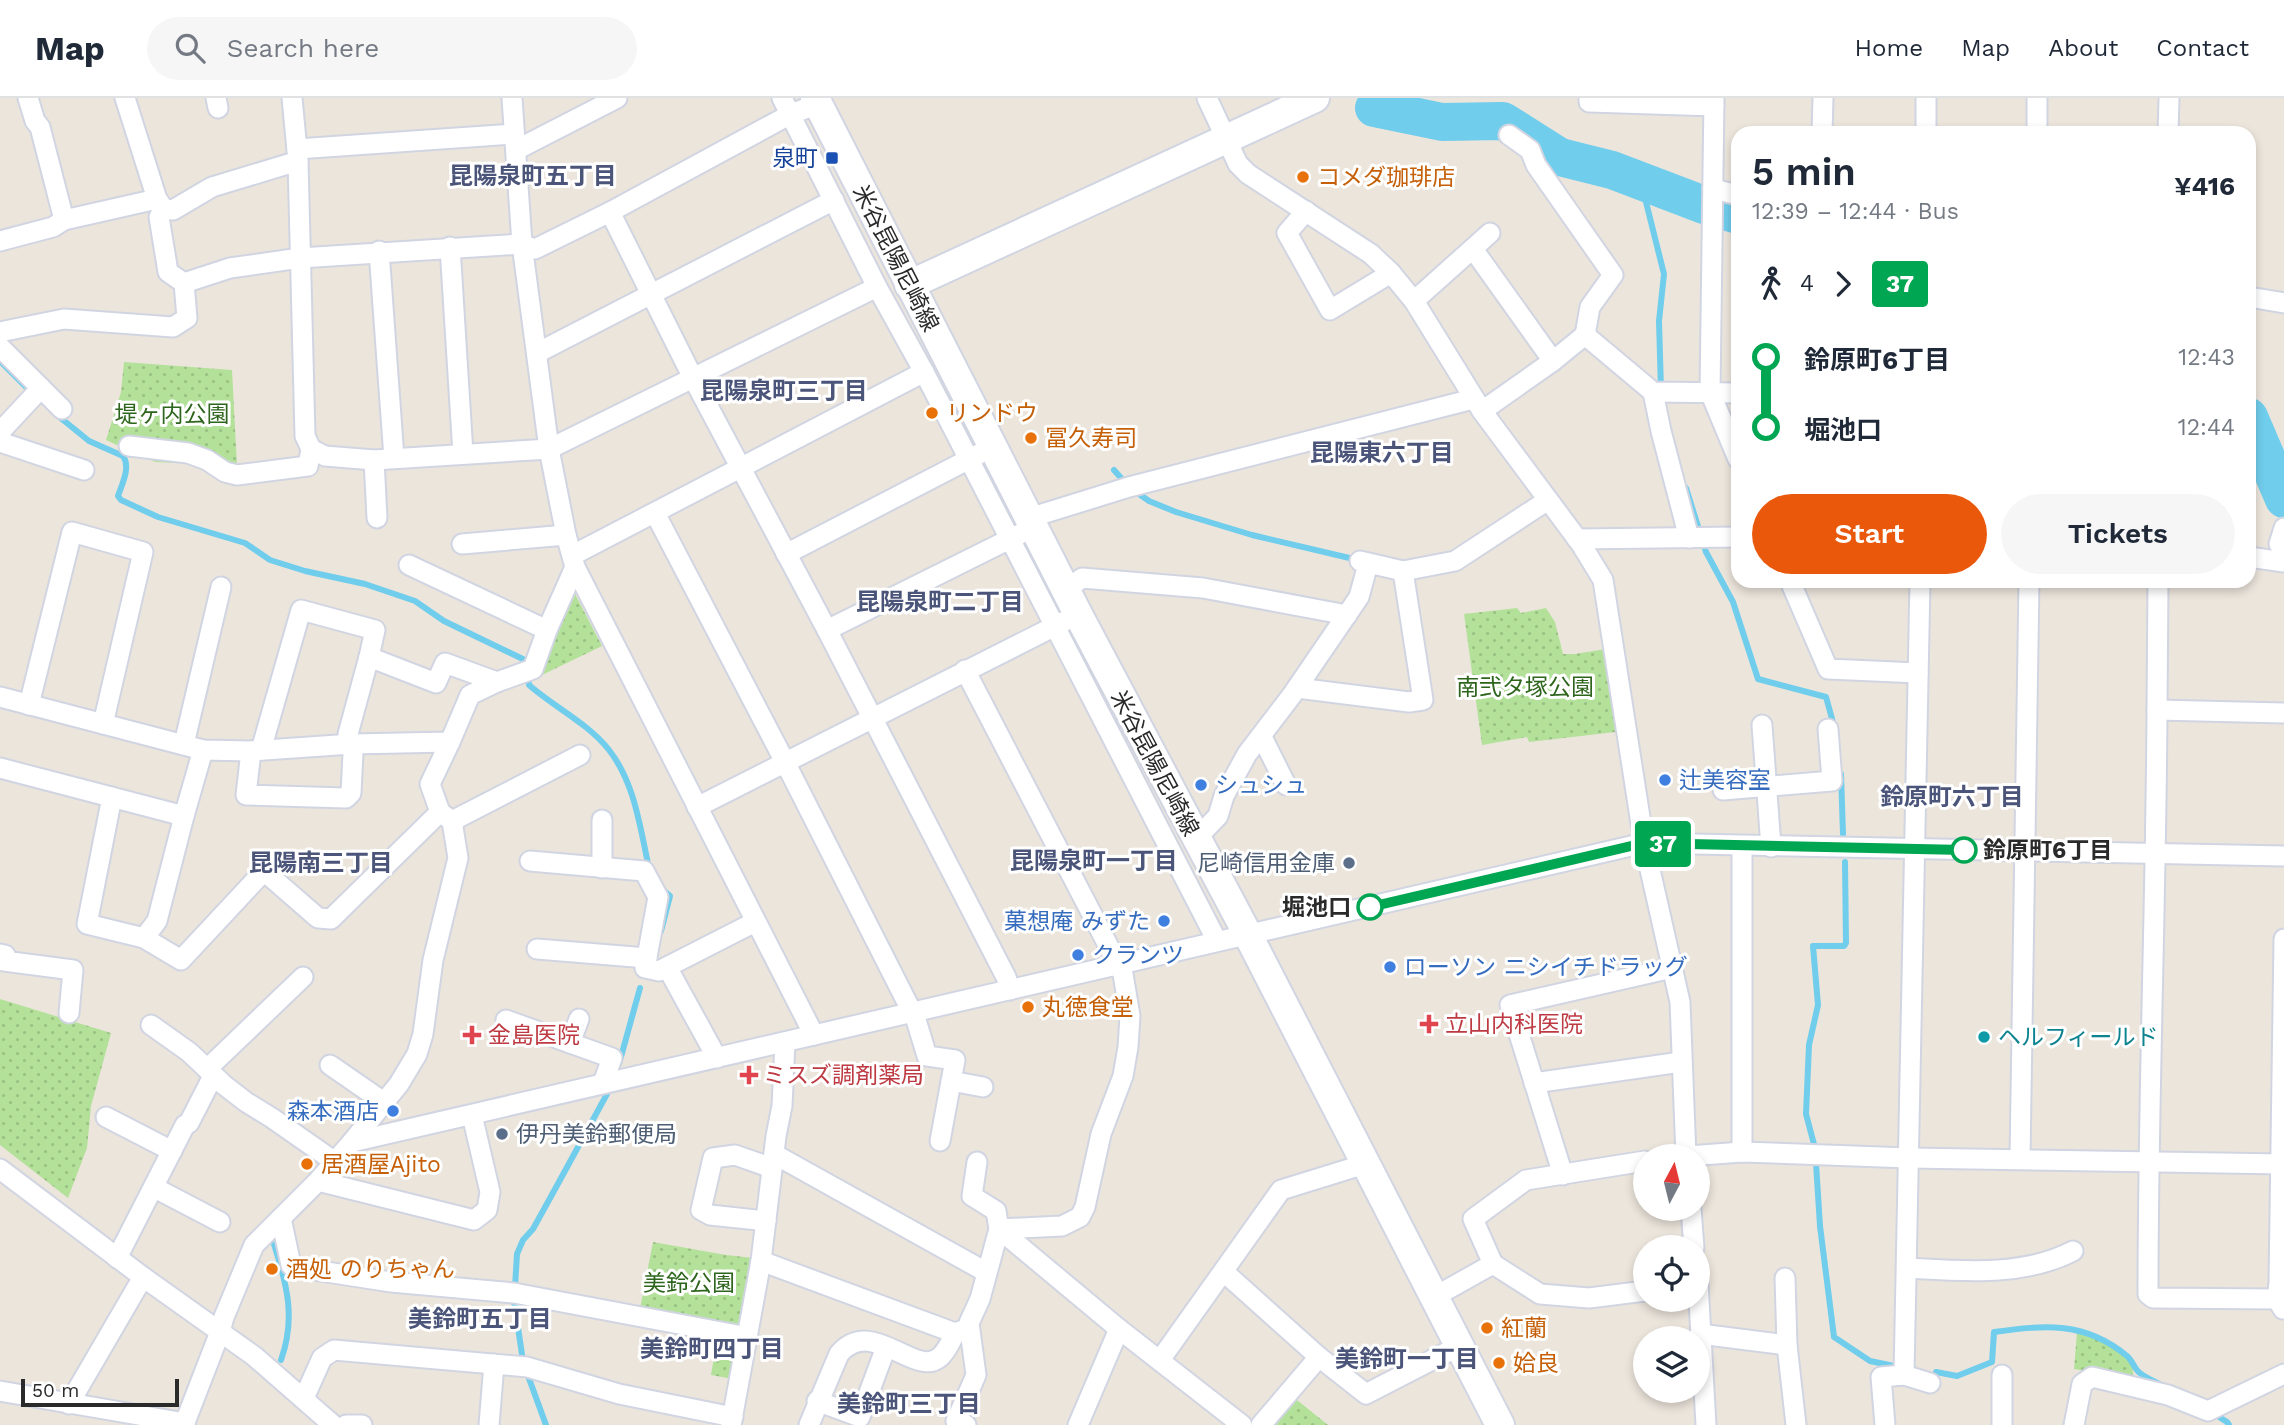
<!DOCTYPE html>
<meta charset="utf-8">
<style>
body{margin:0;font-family:"Work Sans","Noto Sans JP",sans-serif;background:#f6f6f7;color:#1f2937;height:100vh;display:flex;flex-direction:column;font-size:26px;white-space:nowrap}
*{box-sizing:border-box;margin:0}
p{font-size:23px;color:#747a83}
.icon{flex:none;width:38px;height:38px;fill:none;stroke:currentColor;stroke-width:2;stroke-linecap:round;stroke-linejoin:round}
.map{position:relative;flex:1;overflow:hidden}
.sheet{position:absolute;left:1731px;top:28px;width:525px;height:462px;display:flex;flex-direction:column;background:#fff;border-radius:21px;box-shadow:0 4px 10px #0003}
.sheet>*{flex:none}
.badge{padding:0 14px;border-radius:5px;font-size:24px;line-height:46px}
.needle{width:46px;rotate:7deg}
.tools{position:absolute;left:1633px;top:1046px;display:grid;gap:14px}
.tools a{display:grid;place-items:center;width:77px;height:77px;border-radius:50%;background:#fff;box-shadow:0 4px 10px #0003;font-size:35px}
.scale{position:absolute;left:21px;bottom:18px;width:158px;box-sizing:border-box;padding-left:7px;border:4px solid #2a2a2a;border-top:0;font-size:19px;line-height:24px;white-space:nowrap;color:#2a2a2a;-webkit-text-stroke:5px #fff;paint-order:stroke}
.map>.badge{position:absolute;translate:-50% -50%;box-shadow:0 0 0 4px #fff}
.legs{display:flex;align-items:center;gap:10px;height:77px;padding:0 21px;font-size:23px}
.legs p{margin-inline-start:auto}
.headline{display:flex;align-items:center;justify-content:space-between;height:119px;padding:0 21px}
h1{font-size:38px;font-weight:600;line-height:52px}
.action{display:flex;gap:14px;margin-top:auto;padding:14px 21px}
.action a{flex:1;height:80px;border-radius:42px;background:#ea580c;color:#fff;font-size:28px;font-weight:600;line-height:80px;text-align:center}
.action a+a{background:#f6f6f7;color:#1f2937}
ul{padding:0 21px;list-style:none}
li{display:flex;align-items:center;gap:24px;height:70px;font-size:26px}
li i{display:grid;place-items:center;width:10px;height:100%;margin:0 9px;background:currentColor}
li i::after{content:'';width:18px;height:18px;margin:-9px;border:5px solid;border-radius:50%;background:#fff}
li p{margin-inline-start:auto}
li:first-child i{background:linear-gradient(#0000 50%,currentColor 0)}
li:last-child i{background:linear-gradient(currentColor 50%,#0000 0)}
header{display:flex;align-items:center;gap:42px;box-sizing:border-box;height:98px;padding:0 35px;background:#fff;border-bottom:2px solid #e0e1e3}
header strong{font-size:33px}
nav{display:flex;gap:38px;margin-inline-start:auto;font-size:24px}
.search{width:490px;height:63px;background:#f6f6f7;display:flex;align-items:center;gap:18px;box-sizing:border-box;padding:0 24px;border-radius:38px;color:#747a83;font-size:26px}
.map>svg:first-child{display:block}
</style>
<header>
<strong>Map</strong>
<div class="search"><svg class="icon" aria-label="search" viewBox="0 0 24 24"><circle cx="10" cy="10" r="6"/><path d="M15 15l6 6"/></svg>Search here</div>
<nav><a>Home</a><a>Map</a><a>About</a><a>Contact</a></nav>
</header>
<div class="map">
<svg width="2284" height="1327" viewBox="0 0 2284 1327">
<defs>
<pattern id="park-dots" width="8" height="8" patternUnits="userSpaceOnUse" patternTransform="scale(1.75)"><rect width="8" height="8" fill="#b3e199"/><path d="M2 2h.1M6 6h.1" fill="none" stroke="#9ac184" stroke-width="1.8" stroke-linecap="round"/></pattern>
</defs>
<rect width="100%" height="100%" fill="#ece5dc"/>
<g fill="url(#park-dots)">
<path d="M124 264 232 272 237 368 155 364 106 342 121 294Z"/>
<path d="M574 494 602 548 540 578Z"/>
<path d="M1517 510 1521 515 1546 510 1555 524 1563 556H1575L1612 550 1624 633 1529 644 1527 639 1482 647 1464 516Z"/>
<path d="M0 901 111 935 91 1008 87 1050 68 1100 0 1047Z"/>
<path d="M653 1144 726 1157 754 1160 743 1223 736 1228 640 1211Z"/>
<path d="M2077 1234C2089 1236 2125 1254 2131 1264 2133 1269 2133 1276 2134 1281L2074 1271Z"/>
<path d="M717 1241 734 1244 738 1251 733 1281 711 1277Z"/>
<path d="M1292 1298 1328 1327H1270Z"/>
</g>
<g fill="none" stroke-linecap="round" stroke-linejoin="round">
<g stroke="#70cdec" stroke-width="6">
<path d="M1641 84 1664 176 1659 223 1661 292"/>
<path d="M0 263 33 296"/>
<path d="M57 317 89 343 123 358C131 369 122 386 118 398L121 402 158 419 245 445 270 462 305 473 365 486 415 503 444 523 527 563 529 587C554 609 589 626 609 652 635 685 640 730 649 770"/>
<path d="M1114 372 1129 389 1149 403 1176 414 1252 437 1358 462"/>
<path d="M1686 390 1706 454 1733 504 1758 581 1826 599 1834 628"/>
<path d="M1841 676 1843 736"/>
<path d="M661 790 670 798 661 833"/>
<path d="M619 966 640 890"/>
<path d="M1815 1050 1806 1016 1809 947 1818 907 1813 848H1844L1846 845 1845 764"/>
<path d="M1816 1065 1820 1128 1834 1239 1870 1263 1894 1268"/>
<path d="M274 1146C287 1187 296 1220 281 1262"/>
<path d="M515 1189 517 1156 523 1142 533 1131 554 1093 607 996"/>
<path d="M514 1203 523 1263"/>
<path d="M1936 1274 1957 1278 1992 1264 1994 1234C2045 1227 2085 1223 2127 1258 2133 1263 2134 1271 2140 1275 2146 1280 2156 1284 2163 1288"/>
<path d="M527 1275 546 1327"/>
<path d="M2213 1315 2227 1324 2229 1327"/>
</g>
<g stroke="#70cdec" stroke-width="38">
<path d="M1374 10 1442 24 1503 23 1560 59 1612 72 1704 107 1738 117"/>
<path d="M2249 319 2284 401"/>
</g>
<defs>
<g id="street">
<path d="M125 0 157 101"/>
<path d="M216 0 218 10"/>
<path d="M782 0 877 189 924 274"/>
<path d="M1207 0 1238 66 1248 76 1371 156 1391 175 1414 203 1482 313 1581 446 1603 482 1644 745 1680 904 1686 1059"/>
<path d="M1589 0V4L1714 8"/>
<path d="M1714 0 1710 294 1738 361"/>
<path d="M1822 35 1823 0"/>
<path d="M1926 35V0"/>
<path d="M2037 35V0"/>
<path d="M2168 35 2169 0"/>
<path d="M297 51 514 36"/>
<path d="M516 52 617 0"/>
<path d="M298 63 305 338 311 351 325 358 374 362 549 351 877 189"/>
<path d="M1713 91 1738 97"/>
<path d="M164 111 159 119 168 174 184 185"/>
<path d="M1306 113 1287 135 1330 212 1391 175"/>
<path d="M610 114 693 280 827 532 1006 879 1010 892"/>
<path d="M64 122 157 101 164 111 173 112 212 89 298 63 292 0"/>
<path d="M0 143 53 129 64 122 40 29 35 23 28 0"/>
<path d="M450 149 463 356"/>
<path d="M1473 151 1553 263"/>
<path d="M379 153 394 360"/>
<path d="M2249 199 2284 205"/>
<path d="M1414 203 1490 135"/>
<path d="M0 234 64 221 173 229 187 220 184 185 230 170 300 160 522 146 535 151 610 114 791 16 818 6"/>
<path d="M1585 237 1653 294 1738 295"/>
<path d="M0 249 62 311"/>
<path d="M537 255 834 102"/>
<path d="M1653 294 1661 333 1689 440"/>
<path d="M1482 313 1553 263 1585 237 1590 209 1613 177 1536 67 1530 52 1509 37"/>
<path d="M0 334 41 290"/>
<path d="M0 344 84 372"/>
<path d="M129 348 188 355 207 362 225 374 237 377 308 368 311 351"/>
<path d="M374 362 377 420"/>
<path d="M655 415 785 664 916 922 927 958 955 962 940 1043"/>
<path d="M1029 420 1129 389 1473 301"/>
<path d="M2284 430 2279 446 2284 455"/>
<path d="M1577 441 1738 439"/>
<path d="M462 446 566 437"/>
<path d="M786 456 979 356"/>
<path d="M573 457 924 274 1217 843"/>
<path d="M2249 459 2284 464"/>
<path d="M1360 463 1403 473 1455 463 1548 402"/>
<path d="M409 467 547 532"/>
<path d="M1790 483 1828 571 1918 575"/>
<path d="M1920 483 1904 1277 1930 1285"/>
<path d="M1066 492 1082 480 1203 490 1347 517"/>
<path d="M827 532 1020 436"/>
<path d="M965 572 1123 876 1130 918 1128 949 1123 978 1101 1036 1085 1109 1080 1119 1062 1128 999 1131 1119 1231 1242 1327"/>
<path d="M1297 590 1409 604 1423 602 1403 473"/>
<path d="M0 599 203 652 251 653 352 646 450 644 470 597 497 584 533 571 547 532 575 469"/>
<path d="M29 607 72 434 143 454 103 626"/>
<path d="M2157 612 2158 483"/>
<path d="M1762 627 1771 749"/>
<path d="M1262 639 1286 687"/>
<path d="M184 646 221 489"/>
<path d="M261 652 301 512 375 532 369 559 436 585 445 565 497 584"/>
<path d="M251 653 246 697 346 700 351 695 353 655 348 636 369 559"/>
<path d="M0 670 184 718"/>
<path d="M1723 692 1832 683 1828 631"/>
<path d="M112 699 87 826 144 840 181 862 264 773 318 820 331 821 440 714"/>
<path d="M697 709 1065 523"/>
<path d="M452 723 580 657"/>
<path d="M1195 742 1218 718 1224 698 1247 656 1292 597 1359 499 1368 466"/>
<path d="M530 763 644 773 658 799 645 870 659 873 755 824"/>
<path d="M602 770V722"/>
<path d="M144 840 157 823 184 718 203 652"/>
<path d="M537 851 647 860"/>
<path d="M0 856 5 857 4 863 73 872 69 915"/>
<path d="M667 869 717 960"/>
<path d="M506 922 612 960 603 985"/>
<path d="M151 927 189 954 224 987 246 1004 272 1020 335 1064"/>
<path d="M814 937 1644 745 2284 758"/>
<path d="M570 945 579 921"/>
<path d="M330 967 385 1005"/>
<path d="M207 971 303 879"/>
<path d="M951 983 983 989"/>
<path d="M1534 985 1681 964"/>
<path d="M106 1019 172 1053"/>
<path d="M352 1044 399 986 417 956 423 936 433 862 458 760 452 723 440 714 430 686 450 644"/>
<path d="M1742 1054V748"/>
<path d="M774 1056 986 1174"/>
<path d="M1675 1059 1742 1054 1909 1060 2284 1066"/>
<path d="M2020 1061 2029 483"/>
<path d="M0 1071 143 1179 254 1258 333 1327"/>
<path d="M1563 1077 1510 907 1672 870"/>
<path d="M318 1083 474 1122 487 1112 490 1094 472 1017"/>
<path d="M155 1090 220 1124"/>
<path d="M1691 1111 1694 1150"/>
<path d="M281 1120 291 1167 301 1170 391 1184 514 1195 748 1239"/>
<path d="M766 1123 710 1117 701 1112 713 1060 735 1057 772 1070"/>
<path d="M117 1160 185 1027 189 1025 213 978"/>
<path d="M761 1163 955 1235 969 1230"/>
<path d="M1493 1166 1473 1121 1526 1082 1645 1063"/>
<path d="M1907 1170C1962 1173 2023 1179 2073 1153"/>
<path d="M1224 1174 1319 1259 1366 1296 1459 1248"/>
<path d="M1698 1185 1706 1327"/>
<path d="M1434 1199 1493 1166 1540 1196 1589 1200 1645 1193"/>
<path d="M2277 1201 2153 1200 2148 1196C2148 1001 2156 806 2157 612L2284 615"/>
<path d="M2283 1211 2277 1201 2279 1185 2284 841"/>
<path d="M1700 1236 1787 1247 1785 1180"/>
<path d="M1787 1247 1796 1327"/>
<path d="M1160 1262 1281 1092 1365 1066"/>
<path d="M2002 1277V1327"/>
<path d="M0 1293 185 1325"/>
<path d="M304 1300 322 1260 334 1252 527 1269 619 1296 733 1319"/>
<path d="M817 1303 860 1319 886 1249"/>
<path d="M69 1306 143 1179"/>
<path d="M184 1327 220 1234 224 1219 254 1147 318 1083 352 1044 814 937 575 469 566 437 549 351 522 146 512 0"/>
<path d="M346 1327H362"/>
<path d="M489 1327 494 1266"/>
<path d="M731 1327 761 1163 776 1038 782 1008 785 944"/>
<path d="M809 1327 839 1256C872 1217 915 1281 940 1259 947 1253 951 1243 955 1235"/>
<path d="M966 1327 956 1323 976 1277 969 1225 980 1201 999 1131 996 1113 972 1098 977 1064"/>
<path d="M1078 1327 1119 1231"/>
<path d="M1261 1327 1319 1259"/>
<path d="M1885 1327 1881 1279 1904 1277"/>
<path d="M2074 1327 2082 1286 2092 1279 2168 1297 2208 1313 2284 1276"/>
</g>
<g id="secondary">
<path d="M815 0 1079 518 1248 837 1500 1327"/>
<path d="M909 187 1315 0"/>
</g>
</defs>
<use href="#street" stroke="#d1d5e2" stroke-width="23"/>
<use href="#secondary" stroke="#d1d5e2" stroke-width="32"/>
<use href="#street" stroke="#fff" stroke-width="19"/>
<use href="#secondary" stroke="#fff" stroke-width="28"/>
</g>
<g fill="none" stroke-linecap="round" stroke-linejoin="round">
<defs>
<path id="line-1" d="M1370 809 1644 745 1964 752"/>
</defs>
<use href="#line-1" stroke="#fff" stroke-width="16"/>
<use href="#line-1" stroke="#00a651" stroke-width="10"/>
</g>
<rect fill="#1a4fb4" stroke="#fff" stroke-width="2.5" x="825" y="53" width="14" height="14" rx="3.5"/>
<g fill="#e8710a" stroke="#fff" stroke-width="2.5">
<circle cx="1303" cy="79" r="7"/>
<circle cx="932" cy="315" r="7"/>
<circle cx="1031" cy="340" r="7"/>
<circle cx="1028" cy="909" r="7"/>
<circle cx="307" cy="1066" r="7"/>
<circle cx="272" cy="1171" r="7"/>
<circle cx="1487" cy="1230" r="7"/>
<circle cx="1499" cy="1265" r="7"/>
</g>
<g fill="#3f7fe0" stroke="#fff" stroke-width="2.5">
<circle cx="1665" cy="682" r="7"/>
<circle cx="1201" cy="687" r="7"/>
<circle cx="1164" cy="823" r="7"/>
<circle cx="1078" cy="857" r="7"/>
<circle cx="1390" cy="869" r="7"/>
<circle cx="393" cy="1013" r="7"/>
</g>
<g fill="#fff" stroke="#00a651" stroke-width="3.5">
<circle cx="1964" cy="752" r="12"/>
<circle cx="1370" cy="809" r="12"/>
</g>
<g fill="#5c6f8a" stroke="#fff" stroke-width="2.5">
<circle cx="1349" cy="765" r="7"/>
<circle cx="502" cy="1036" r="7"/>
</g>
<g fill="#e0444e" stroke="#fff" stroke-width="2.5">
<path d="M1425.5 915.5h7v7h7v7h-7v7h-7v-7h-7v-7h7z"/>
<path d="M468.5 926.5h7v7h7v7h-7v7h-7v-7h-7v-7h7z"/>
<path d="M745.5 966.5h7v7h7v7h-7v7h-7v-7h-7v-7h7z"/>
</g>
<circle fill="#0f9aa8" stroke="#fff" stroke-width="2.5" cx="1984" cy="939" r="7"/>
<g text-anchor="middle" stroke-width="6" stroke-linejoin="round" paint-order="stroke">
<g font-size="23" fill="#164399" stroke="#fff" text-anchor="end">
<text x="818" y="68">泉町</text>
</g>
<g font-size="23" fill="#c56008" stroke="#fff" text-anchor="start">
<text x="1317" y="87">コメダ珈琲店</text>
<text x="946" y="323">リンドウ</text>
<text x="1045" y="348">冨久寿司</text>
<text x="1042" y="917">丸徳食堂</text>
<text x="321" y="1074">居酒屋Ajito</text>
<text x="286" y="1179">酒処 のりちゃん</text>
<text x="1501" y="1238">紅蘭</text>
<text x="1513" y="1273">姶良</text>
</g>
<g font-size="23" fill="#2a2a2a" stroke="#fff">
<text transform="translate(896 160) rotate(63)" y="8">米谷昆陽尼崎線</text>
<text transform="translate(1155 665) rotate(62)" y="8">米谷昆陽尼崎線</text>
</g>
<g font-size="23" fill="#2c651b" stroke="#fff">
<text x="172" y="324">堤ヶ内公園</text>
<text x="1525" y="597">南弐タ塚公園</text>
<text x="689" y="1193">美鈴公園</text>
</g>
<g font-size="23" fill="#366cbe" stroke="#fff" text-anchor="start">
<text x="1679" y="690">辻美容室</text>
<text x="1215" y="695">シュシュ</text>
<text x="1150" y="831" text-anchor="end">菓想庵 みずた</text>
<text x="1092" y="865">クランツ</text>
<text x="1404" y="877">ローソン ニシイチドラッグ</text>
<text x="379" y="1021" text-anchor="end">森本酒店</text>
</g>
<g font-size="23" font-weight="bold" fill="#2a2a2a" stroke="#fff" text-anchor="start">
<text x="1983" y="760">鈴原町6丁目</text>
<text x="1351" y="817" text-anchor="end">堀池口</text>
</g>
<g font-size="23" fill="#4e5e75" stroke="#fff" text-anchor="end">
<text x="1335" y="773">尼崎信用金庫</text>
<text x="516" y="1044" text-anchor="start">伊丹美鈴郵便局</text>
</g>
<g font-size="23" fill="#be3a42" stroke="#fff" text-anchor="start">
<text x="1445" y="934">立山内科医院</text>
<text x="488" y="945">金島医院</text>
<text x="763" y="985">ミスズ調剤薬局</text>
</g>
<g font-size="23" fill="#0d838f" stroke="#fff" text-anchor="start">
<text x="1998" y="947">ヘルフィールド</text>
</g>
<g font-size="24" font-weight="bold" fill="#4b5479" stroke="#fff">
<text x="533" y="86">昆陽泉町五丁目</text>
<text x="784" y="301">昆陽泉町三丁目</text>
<text x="1382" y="363">昆陽東六丁目</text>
<text x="940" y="512">昆陽泉町二丁目</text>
<text x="1952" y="707">鈴原町六丁目</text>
<text x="1094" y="771">昆陽泉町一丁目</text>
<text x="321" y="773">昆陽南三丁目</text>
<text x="480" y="1229">美鈴町五丁目</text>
<text x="712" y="1259">美鈴町四丁目</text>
<text x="1407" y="1269">美鈴町一丁目</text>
<text x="909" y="1314">美鈴町三丁目</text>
</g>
</g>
</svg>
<div class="tools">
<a><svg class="needle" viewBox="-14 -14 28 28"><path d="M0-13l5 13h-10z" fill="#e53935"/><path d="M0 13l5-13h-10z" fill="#747a83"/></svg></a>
<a><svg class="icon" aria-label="locate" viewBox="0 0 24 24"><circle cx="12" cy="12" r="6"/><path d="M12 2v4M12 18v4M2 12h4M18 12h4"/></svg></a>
<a><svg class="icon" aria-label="layers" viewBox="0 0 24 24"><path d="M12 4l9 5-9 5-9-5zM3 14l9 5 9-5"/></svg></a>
</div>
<div class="scale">50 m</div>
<b class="badge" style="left:1663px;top:746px;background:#00a651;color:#fff">37</b>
<section class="sheet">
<div class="headline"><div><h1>5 min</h1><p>12:39 – 12:44 · Bus</p></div><b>¥416</b></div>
<div class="legs"><svg class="icon" aria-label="walk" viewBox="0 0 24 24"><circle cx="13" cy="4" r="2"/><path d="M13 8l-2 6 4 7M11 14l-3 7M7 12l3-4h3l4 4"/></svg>4<svg class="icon" aria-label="forward" viewBox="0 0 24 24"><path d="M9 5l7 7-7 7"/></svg><b class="badge" style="background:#00a651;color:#fff">37</b></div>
<ul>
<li><i style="color:#00a651"></i><b>鈴原町6丁目</b><p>12:43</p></li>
<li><i style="color:#00a651"></i><b>堀池口</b><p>12:44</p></li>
</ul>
<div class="action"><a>Start</a><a>Tickets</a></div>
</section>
</div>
